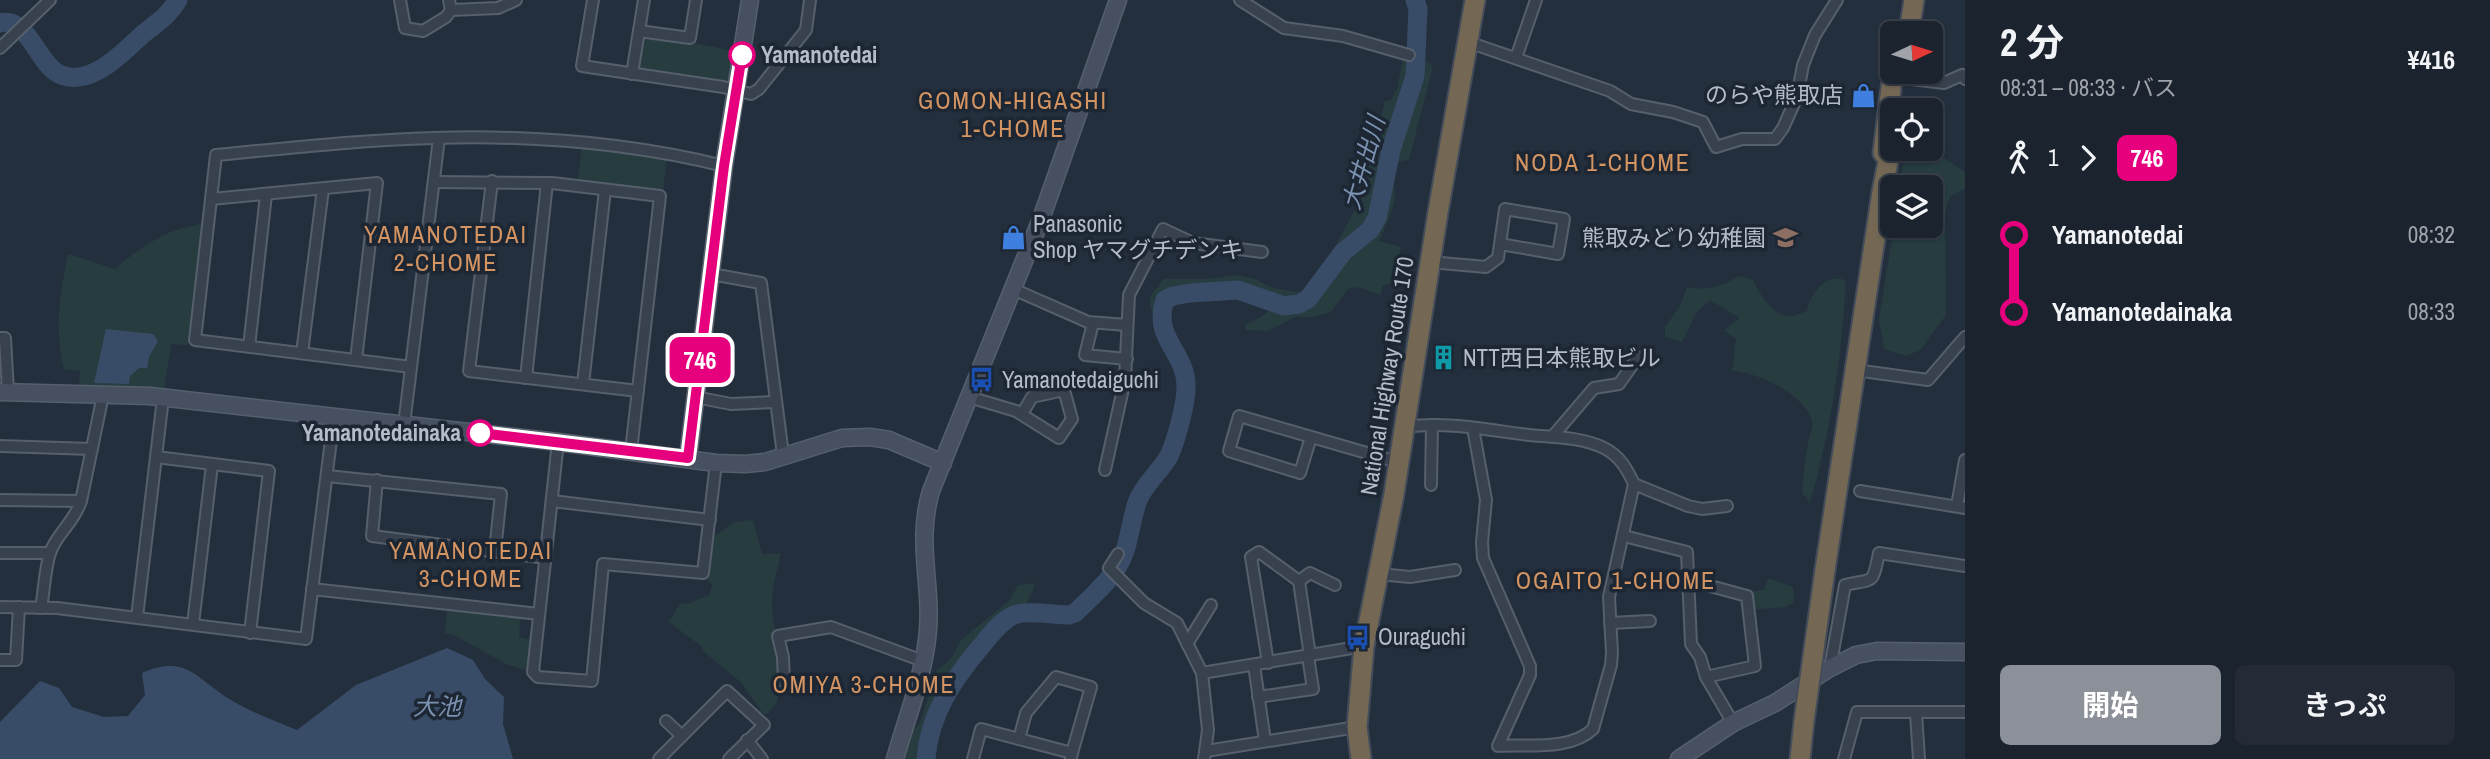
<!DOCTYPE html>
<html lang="ja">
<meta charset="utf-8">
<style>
body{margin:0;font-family:"Archivo Narrow","Noto Sans JP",sans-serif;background:#242b36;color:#f1f3f6;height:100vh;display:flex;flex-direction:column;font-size:26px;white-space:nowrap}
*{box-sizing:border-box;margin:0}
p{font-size:23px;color:#a0a4aa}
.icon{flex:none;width:38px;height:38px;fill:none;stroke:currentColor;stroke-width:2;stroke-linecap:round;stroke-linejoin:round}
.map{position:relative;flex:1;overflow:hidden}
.drawer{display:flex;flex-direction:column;background:#1b232e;width:525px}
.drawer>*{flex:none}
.badge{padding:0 14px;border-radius:10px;font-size:24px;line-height:46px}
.needle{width:46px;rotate:86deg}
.controls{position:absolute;left:1880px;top:21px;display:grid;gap:14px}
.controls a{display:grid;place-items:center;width:63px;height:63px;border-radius:10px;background:#1b232e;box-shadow:0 2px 5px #0004,0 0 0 2px #39404a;font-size:35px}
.map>.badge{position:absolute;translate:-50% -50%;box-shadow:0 0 0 4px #fff}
.legs{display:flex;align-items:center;gap:10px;height:77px;padding:0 35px;font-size:23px}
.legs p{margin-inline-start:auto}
.headline{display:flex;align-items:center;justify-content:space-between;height:119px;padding:0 35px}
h1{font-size:38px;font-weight:700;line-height:52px}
.button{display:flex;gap:14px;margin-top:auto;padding:14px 35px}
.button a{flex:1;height:80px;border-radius:10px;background:#8c9099;color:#fff;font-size:28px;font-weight:700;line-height:80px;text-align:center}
.button a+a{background:#242b36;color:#f1f3f6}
ul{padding:0 35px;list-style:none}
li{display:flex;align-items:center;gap:24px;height:77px;font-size:26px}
li i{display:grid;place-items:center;width:10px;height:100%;margin:0 9px;background:currentColor}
li i::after{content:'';width:18px;height:18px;margin:-9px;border:5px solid;border-radius:50%;background:#1b232e}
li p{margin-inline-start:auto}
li:first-child i{background:linear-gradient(#0000 50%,currentColor 0)}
li:last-child i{background:linear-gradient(currentColor 50%,#0000 0)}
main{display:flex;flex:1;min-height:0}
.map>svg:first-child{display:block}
</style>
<main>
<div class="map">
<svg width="1965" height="759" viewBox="0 0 1965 759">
<rect width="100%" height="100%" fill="#242f3e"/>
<g fill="#263c3f">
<path d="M639 31 690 38 694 43 734 51 730 77 723 87 632 74Z"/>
<path d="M1409 55 1423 59 1433 66 1409 160 1393 163 1395 198 1391 214 1379 241 1401 247 1395 282 1382 286 1381 295 1358 287 1348 289 1331 312 1314 317H1295L1268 331 1246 330 1245 325C1256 319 1273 314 1274 299L1229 287 1171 294C1159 301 1160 309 1160 322H1158C1145 300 1147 299 1164 279H1209L1237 275 1255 279 1272 288 1298 292 1310 288 1322 272 1360 200 1385 101 1391 100 1397 89 1403 58Z"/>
<path d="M582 144 667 155 663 191 660 196 577 186Z"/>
<path d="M1930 149 1965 172V189L1950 196 1945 213 1946 315 1921 349 1907 356 1884 349 1879 319 1894 226H1930V187H1900L1905 153Z"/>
<path d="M208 221 195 340 187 345 171 344 163 398 78 394 80 371 64 369C54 329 60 293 68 254L115 269C132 254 154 238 176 230 186 227 198 225 208 221Z"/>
<path d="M1738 276 1753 280C1764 302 1780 328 1807 310 1810 294 1828 271 1846 281 1842 357 1831 430 1810 503L1802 493C1803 476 1805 460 1808 443 1809 438 1813 428 1812 422 1807 396 1756 371 1732 371L1736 339 1724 330 1740 318 1710 300 1696 313 1682 342 1665 337V327L1680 306 1687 287C1705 291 1724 287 1738 276Z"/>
<path d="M753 520 762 554 781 553C777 570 773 586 772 602 772 631 794 695 767 714H763L742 683 704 652 701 646 669 622 680 603 687 604 709 595 712 585 707 579 711 538 735 522Z"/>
<path d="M1768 578 1793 587 1794 602 1787 607 1748 610 1747 592 1764 590Z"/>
<path d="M1035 583 1032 593 1023 610C979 624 936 700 925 743L936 759H904L910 735 920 722 937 670 950 660 961 640 1010 600 1018 585Z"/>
<path d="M448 603 521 611 519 637 536 641 533 672 508 665 454 635 445 633Z"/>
</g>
<g fill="#394c67">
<path d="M106 329 153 334 158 341 149 357 147 368H139L130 376 129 384 94 383Z"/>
<path d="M447 648 473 660 485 679 504 697 503 724 513 759H0V722L40 681 59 688 72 707 104 717 128 716 145 695 142 673C187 653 197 680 231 700 251 712 275 721 297 730L356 685Z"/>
</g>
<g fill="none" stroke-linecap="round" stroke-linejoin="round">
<g stroke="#394c67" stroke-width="19">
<path d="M0 23C28 16 37 63 59 74 90 89 123 52 143 34 158 22 167 17 178 0"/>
<path d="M926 759C929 714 954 678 983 644 991 634 1002 620 1014 615 1025 610 1056 615 1069 615L1075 613C1089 599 1108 583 1118 566 1130 546 1130 521 1138 500 1145 483 1160 472 1169 456 1176 441 1187 401 1186 384 1185 352 1152 337 1165 300L1173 296 1190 293 1238 290 1284 306 1299 304 1308 299 1343 252 1370 230 1377 218 1391 150 1415 76 1418 9 1415 0"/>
</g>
<defs>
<g id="street">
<path d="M400 0 405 28 423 31 446 17 451 10 449 0"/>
<path d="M593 0 582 66 723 87 751 94 759 89 806 30 810 0"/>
<path d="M1240 0 1284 28 1343 36 1409 55"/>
<path d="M451 10 498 8 516 0"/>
<path d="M639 31 690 38 696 0"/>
<path d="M1468 42 1610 91 1631 104 1673 112 1703 122 1716 147 1742 139H1775L1783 128 1797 97 1803 65 1815 35 1837 0"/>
<path d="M0 48 50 0"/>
<path d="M1516 58 1536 0"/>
<path d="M632 74 644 0"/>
<path d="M1902 78 1944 83 1962 75 1965 79"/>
<path d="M492 181 469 371 638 391"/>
<path d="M434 182 552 183 660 196 631 451"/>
<path d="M211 199 377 183 356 360"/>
<path d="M1430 262 1486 267 1498 258 1505 209 1564 219 1558 254 1500 244"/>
<path d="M711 274 761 283 783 455"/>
<path d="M1013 289 1088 322 1127 325"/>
<path d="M1093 323 1085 355 1127 359"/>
<path d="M0 338H5L8 392"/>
<path d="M249 347 266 195"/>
<path d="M302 353 323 189"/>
<path d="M411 367 195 340 216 155C289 148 361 140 434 138 530 135 631 143 724 166"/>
<path d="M1855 370 1928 380 1965 337"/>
<path d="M526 378 547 183"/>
<path d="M583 384 605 190"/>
<path d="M695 397 731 404 775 402"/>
<path d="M969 397 1016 411 1059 438 1072 419 1064 390 1032 397 1022 414"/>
<path d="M404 425 439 138"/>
<path d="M1405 427C1446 421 1488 430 1529 435 1553 437 1582 437 1604 448 1620 456 1627 469 1634 484L1609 597 1612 653 1611 665 1593 729C1570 751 1528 744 1498 746L1530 675V666L1483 558 1482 542 1486 500 1473 428"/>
<path d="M1311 437 1300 473 1229 451 1239 416 1398 462"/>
<path d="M1552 437 1594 388 1619 384 1638 357"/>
<path d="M558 442 533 672 538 677 592 681 603 564 703 573 716 463"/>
<path d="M0 446 92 449"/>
<path d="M156 457 269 471 250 633"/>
<path d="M1105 470 1125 380 1129 295 1163 229 1193 243 1262 252"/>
<path d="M327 476 501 494 495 551"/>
<path d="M377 480 372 536 546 558"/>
<path d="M1634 484 1688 506 1702 509 1727 506"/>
<path d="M1431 485 1432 425"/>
<path d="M1860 491 1965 508"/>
<path d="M0 500 81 501"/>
<path d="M552 501 710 520"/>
<path d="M1957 506 1965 460"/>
<path d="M1624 536 1687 552 1691 644 1700 657 1706 677 1733 723"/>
<path d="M0 553H50"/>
<path d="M1118 554 1109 568 1144 603 1177 623 1202 673 1208 730 1204 759"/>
<path d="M1379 574 1410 577 1455 570"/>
<path d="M1688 580 1747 596 1755 666 1706 677"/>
<path d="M1299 581 1310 573 1335 585"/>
<path d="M312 589 539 614"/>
<path d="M0 607 57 608 306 639 334 416"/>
<path d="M41 608C44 592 45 568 50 553 56 534 74 523 81 501L103 395"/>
<path d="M137 617 163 398"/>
<path d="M1610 623 1650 621"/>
<path d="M193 624 212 465"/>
<path d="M1187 644 1211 605"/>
<path d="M0 660H16L19 607"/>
<path d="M1268 663 1251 557 1259 552 1299 581 1310 656"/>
<path d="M1254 665 1265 741"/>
<path d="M1830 668 1845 585C1875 578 1872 586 1879 553L1965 566"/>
<path d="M1202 673 1364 646"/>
<path d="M784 682 783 657 778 636 831 627 923 661"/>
<path d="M1258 697 1313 689 1308 656"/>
<path d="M1916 713 1919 759"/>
<path d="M666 721 682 736"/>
<path d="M1019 739 1026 713 1056 677 1091 687 1072 753"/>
<path d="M747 740 762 759"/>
<path d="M1206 751 1357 727"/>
<path d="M659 759 727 691 764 725 729 759"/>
<path d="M973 759 981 729 1072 753 1071 758"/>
<path d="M1844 759 1857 712H1965"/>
</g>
<g id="secondary">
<path d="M0 392 150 396 558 442 716 463 745 464 765 462 842 438 870 437 889 440 943 463"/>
<path d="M688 458 724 166 750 0"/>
<path d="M895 759C906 720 922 680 927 640 934 588 915 545 931 491L1041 219 1118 0"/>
<path d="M1679 759 1733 723 1775 703 1830 668 1856 655 1877 651 1965 652"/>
</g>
<g id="highway">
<path d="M1909 33 1914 0"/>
<path d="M1883 153 1893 72"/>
<path d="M1825 570 1882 192 1892 141"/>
<path d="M1361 759 1357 727 1364 646 1394 494 1438 212 1475 0"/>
<path d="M1800 759 1804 721"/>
</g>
</defs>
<use href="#street" stroke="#565f6c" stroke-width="14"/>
<use href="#secondary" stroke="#565f6c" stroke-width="19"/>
<use href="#highway" stroke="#434c59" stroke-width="23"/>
<use href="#street" stroke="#38414e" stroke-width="10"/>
<use href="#secondary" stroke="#465061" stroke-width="16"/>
<use href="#highway" stroke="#746855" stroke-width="19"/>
<defs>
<path id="highway-bridge" d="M1804 721 1825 570"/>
</defs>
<use href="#highway-bridge" stroke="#434c59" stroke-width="23" stroke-linecap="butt"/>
<use href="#highway-bridge" stroke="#746855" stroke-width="19"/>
</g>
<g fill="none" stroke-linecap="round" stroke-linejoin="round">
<defs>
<path id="line-1" d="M480 433 688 458 724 166 742 55"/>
</defs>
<use href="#line-1" stroke="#fff" stroke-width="16"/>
<use href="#line-1" stroke="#e6007e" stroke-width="10"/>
</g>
<defs>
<symbol id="shop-bare" viewBox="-9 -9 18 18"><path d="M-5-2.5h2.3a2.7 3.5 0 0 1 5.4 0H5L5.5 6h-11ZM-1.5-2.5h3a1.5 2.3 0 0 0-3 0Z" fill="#3f7fe0" stroke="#1d2633" stroke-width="2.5" paint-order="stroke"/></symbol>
<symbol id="school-bare" viewBox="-9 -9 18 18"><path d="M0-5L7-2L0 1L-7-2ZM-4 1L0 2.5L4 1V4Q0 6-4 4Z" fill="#8d6e63" stroke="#1d2633" stroke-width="2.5" paint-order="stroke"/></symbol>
<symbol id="building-bare" viewBox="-9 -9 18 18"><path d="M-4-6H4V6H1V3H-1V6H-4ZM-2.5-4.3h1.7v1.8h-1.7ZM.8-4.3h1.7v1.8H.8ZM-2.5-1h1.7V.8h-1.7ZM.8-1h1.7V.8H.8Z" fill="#0f9aa8" stroke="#1d2633" stroke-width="2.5" paint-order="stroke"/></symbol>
<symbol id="bus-bare" viewBox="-9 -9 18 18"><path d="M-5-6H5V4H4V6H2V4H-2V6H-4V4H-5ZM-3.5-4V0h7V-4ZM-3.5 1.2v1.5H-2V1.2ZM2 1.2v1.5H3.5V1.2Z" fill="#1a4fb4" stroke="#1d2633" stroke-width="2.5" paint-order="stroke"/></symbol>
</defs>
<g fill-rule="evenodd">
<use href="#shop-bare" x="1846" y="78" width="35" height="35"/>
<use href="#shop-bare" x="996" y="220" width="35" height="35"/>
<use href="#school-bare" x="1768" y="220" width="35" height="35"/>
<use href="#building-bare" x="1426" y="340" width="35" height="35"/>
<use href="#bus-bare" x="964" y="362" width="35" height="35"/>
<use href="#bus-bare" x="1340" y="620" width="35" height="35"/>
</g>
<g fill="#fff" stroke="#e6007e" stroke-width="3.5">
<circle cx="742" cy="55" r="12"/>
<circle cx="480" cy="433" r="12"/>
</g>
<g text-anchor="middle" stroke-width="7" stroke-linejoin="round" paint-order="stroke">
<g font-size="23" font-weight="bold" fill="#b4bcc9" stroke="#1d2633" text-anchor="start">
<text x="761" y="63">Yamanotedai</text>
<text x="461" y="441" text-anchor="end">Yamanotedainaka</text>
</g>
<g font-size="23" fill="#b4bcc9" stroke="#1d2633" text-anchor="start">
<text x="1843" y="103" text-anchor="end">のらや熊取店</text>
<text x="1033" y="232">Panasonic<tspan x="1033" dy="26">Shop ヤマグチデンキ</tspan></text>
<text x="1766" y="246" text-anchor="end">熊取みどり幼稚園</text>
<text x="1463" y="366">NTT西日本熊取ビル</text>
<text x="1002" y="388">Yamanotedaiguchi</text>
<text x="1378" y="645">Ouraguchi</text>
</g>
<g font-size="23" fill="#b4bcc9" stroke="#1d2633">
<text transform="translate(1387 376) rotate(-81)" y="8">National Highway Route 170</text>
</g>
<g font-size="24" letter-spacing="2" fill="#d59563" stroke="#1d2633">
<text x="1013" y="109">GOMON-HIGASHI<tspan x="1013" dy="28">1-CHOME</tspan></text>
<text x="1603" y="171">NODA 1-CHOME</text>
<text x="446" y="243">YAMANOTEDAI<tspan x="446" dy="28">2-CHOME</tspan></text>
<text x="471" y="559">YAMANOTEDAI<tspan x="471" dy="28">3-CHOME</tspan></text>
<text x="1616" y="589">OGAITO 1-CHOME</text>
<text x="864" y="693">OMIYA 3-CHOME</text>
</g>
<g font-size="24" font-style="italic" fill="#7c92b1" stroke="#1d2633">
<text transform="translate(1364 163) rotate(-74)" y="8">大井出川</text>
<text x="437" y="715">大池</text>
</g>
</g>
</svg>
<div class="controls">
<a><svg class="needle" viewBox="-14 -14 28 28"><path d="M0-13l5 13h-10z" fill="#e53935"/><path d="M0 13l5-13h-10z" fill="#a0a4aa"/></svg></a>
<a><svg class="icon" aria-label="locate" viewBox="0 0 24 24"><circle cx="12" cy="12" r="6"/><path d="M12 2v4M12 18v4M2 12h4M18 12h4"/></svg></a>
<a><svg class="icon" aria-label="layers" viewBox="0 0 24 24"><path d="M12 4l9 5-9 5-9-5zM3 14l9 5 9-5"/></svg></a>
</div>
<b class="badge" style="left:700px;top:360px;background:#e6007e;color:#fff">746</b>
</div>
<section class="drawer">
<div class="headline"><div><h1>2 分</h1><p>08:31 – 08:33 · バス</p></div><b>¥416</b></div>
<div class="legs"><svg class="icon" aria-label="walk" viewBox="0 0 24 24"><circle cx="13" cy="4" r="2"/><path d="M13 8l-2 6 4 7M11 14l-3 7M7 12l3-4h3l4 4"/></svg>1<svg class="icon" aria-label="forward" viewBox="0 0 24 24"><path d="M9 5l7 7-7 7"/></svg><b class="badge" style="background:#e6007e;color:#fff">746</b></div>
<ul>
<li><i style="color:#e6007e"></i><b>Yamanotedai</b><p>08:32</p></li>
<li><i style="color:#e6007e"></i><b>Yamanotedainaka</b><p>08:33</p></li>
</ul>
<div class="button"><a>開始</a><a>きっぷ</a></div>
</section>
</main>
